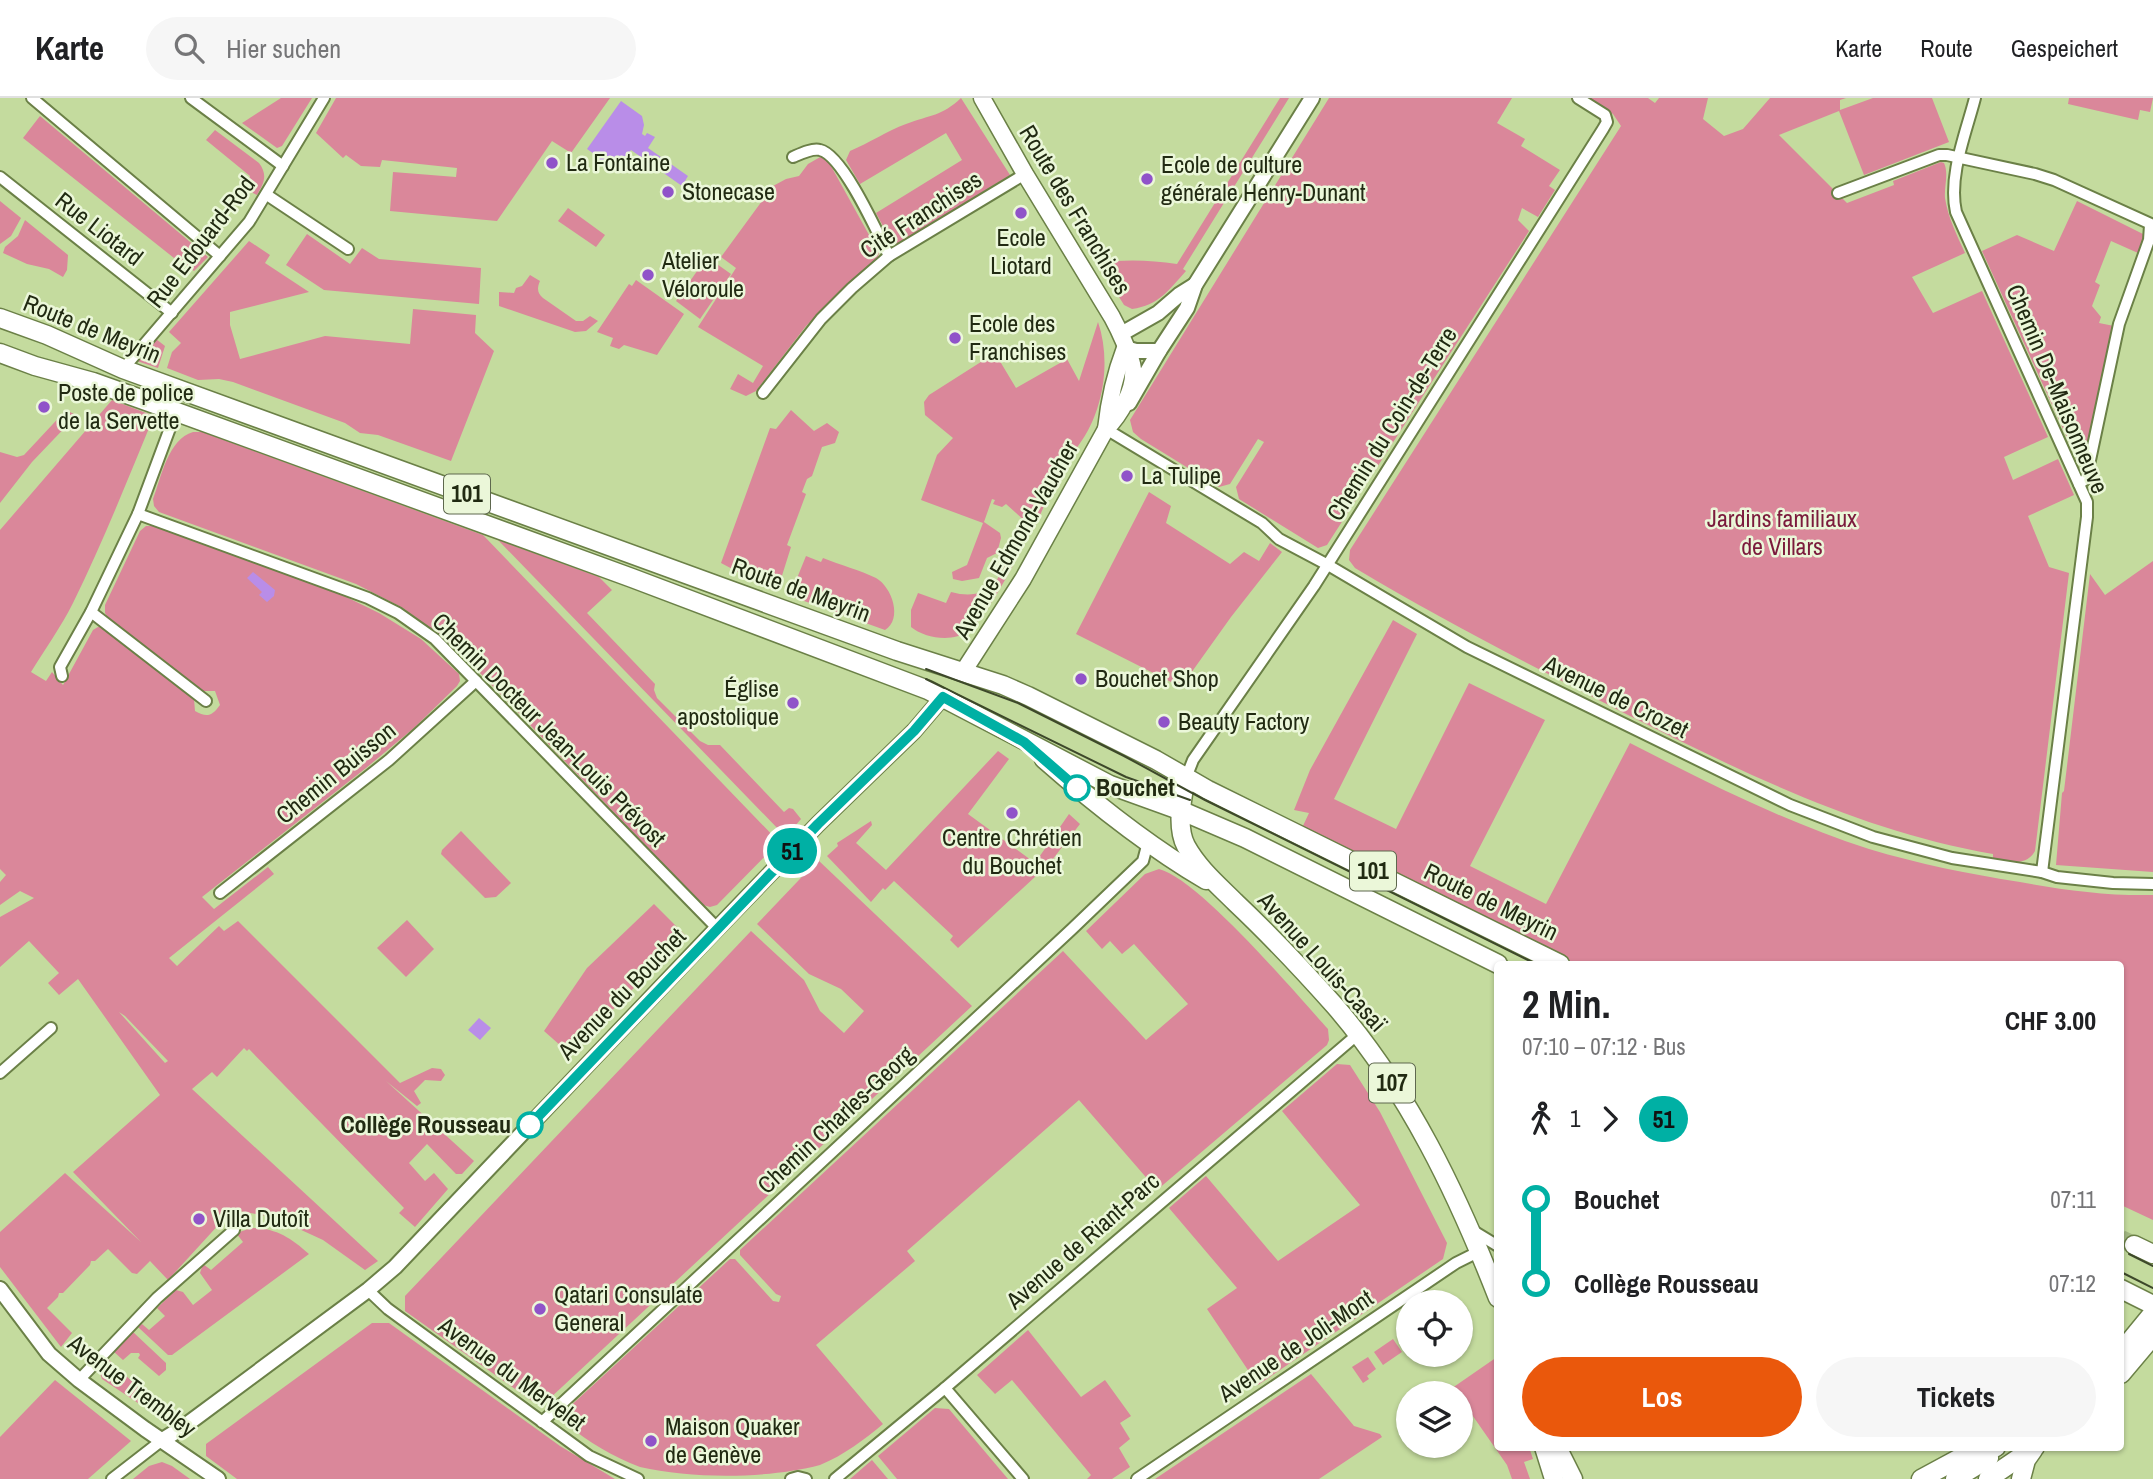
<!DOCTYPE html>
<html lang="de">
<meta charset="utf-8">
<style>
body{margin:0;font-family:"Archivo Narrow",sans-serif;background:#f6f6f6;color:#202124;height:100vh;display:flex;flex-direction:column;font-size:26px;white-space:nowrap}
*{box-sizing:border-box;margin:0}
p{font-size:23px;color:#757577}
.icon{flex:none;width:38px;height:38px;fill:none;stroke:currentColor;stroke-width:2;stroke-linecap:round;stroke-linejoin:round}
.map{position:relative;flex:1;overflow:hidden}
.panel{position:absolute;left:1494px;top:863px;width:630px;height:490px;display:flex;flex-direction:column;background:#fff;border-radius:7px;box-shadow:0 2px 5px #0004}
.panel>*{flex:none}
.badge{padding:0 14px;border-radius:23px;font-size:24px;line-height:46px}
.fabs{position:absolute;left:1396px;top:1192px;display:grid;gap:14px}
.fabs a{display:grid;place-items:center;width:77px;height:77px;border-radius:50%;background:#fff;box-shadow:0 2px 5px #0004;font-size:35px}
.map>.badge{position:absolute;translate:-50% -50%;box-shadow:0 0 0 4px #fff}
.legs{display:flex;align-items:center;gap:10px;height:77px;padding:0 28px;font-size:23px}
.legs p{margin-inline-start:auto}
.overview{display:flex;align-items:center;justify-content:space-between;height:119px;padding:0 28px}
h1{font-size:38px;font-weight:700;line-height:52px}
.button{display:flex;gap:14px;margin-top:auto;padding:14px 28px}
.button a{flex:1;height:80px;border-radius:42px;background:#ea580c;color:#fff;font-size:28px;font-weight:700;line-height:80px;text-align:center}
.button a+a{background:#f6f6f6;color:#202124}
ul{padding:0 28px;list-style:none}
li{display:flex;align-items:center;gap:24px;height:84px;font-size:26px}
li i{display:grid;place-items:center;width:10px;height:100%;margin:0 9px;background:currentColor}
li i::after{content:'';width:18px;height:18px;margin:-9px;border:5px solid;border-radius:50%;background:#fff}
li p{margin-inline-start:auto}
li:first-child i{background:linear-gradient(#0000 50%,currentColor 0)}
li:last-child i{background:linear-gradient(currentColor 50%,#0000 0)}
header{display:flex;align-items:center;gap:42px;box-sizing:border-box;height:98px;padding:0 35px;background:#fff;border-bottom:2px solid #e0e0e0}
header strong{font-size:33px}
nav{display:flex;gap:38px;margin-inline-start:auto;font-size:24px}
.search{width:490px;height:63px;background:#f6f6f6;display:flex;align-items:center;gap:18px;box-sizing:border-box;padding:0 24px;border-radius:38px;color:#757577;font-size:26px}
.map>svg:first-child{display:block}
</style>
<header>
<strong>Karte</strong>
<div class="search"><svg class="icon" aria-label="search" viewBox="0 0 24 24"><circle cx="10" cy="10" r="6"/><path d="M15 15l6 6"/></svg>Hier suchen</div>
<nav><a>Karte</a><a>Route</a><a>Gespeichert</a></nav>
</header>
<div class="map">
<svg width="2153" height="1381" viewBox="0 0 2153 1381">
<rect width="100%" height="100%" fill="#c4db9e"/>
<g fill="#da879a" fill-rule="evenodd">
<path d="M281 0H312L282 48 277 50 242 25Z"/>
<path d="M336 0H610L571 55 552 43 497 123 390 113 393 74 456 79 457 70 382 62 380 69 361 68 346 57 343 60 316 35Z"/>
<path d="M961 0 1010 77 898 146 892 145 876 115 962 62 946 35 860 86 846 62 850 53C869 45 887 33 906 26 930 17 942 18 961 0Z"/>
<path d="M1280 0H1289L1183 171 1186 173C1168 193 1159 207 1132 211L1124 207 1098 165C1125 161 1150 162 1177 166Z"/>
<path d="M1329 0H1512L1497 25 1525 41 1521 48 1560 72 1549 88 1555 92 1538 119 1522 110 1518 122 1529 133 1327 447 1318 450 1239 401 1236 389 1264 344 1258 341 1230 386 1219 389 1141 341 1133 334 1130 322Z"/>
<path d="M1588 0H1648L1655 5 1659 0H1708L1703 21 1724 38 1743 31 1770 0H1846L1840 2V12L1873 0H1932L1949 44 1864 77 1839 13 1779 37 1847 105 1894 87 1893 83 1941 64 1944 65C1949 76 1944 88 1945 100 1948 120 1957 137 1965 155L1912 179 1933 215 1982 193 2048 339 2004 359 2013 382 2058 361 2074 397 2028 418 2049 469 2069 475 2035 753C2026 769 2008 763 1993 762V756C1860 733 1742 674 1622 614 1532 568 1442 522 1355 470L1349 462 1350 452 1621 28 1613 16Z"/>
<path d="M2069 0H2153L2150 14 2140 12 2138 22 2068 6Z"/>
<path d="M40 18 208 159 194 173 176 159 174 160 23 40Z"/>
<path d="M215 32 259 65C268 77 264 85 257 97L245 91 250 78 206 42Z"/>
<path d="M822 58 826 59 879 155 877 161 806 228 756 293 746 298 730 291 738 276 753 285 763 268 698 229 736 170 721 159 773 88 786 81 799 78 808 66Z"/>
<path d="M0 103 21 120 11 138 0 146Z"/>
<path d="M2077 103 2143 136 2144 141 2138 155 2111 143 2095 184 2100 187 2092 208 2101 219 2099 225 2114 228 2084 365 2079 366 1982 153 2017 137 2054 153Z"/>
<path d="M568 110 605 137 596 149 558 123Z"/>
<path d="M25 122 68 157 67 172 63 179 49 171 27 166 3 155 5 149 18 138Z"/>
<path d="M307 136 350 166 362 150 379 161 481 170 479 206 324 192 286 167Z"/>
<path d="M249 143 270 157 265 165 309 194 230 214V227L240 261 325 238 410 246 413 211 476 217 475 235 494 253 451 363 378 337 360 335 345 325 233 284 219 281 198 282 167 270 172 254 181 245 169 234Z"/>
<path d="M707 159 731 176 700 221 676 203Z"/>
<path d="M530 177 540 183C537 190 537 195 543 200L576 223H583L590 218 598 223 586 233 575 234 499 208V194L514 195 516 190 522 188Z"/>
<path d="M636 182 684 216 657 257 624 247 619 251 610 248 613 240 597 234 629 186 632 188Z"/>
<path d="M1098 224C1112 265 1103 318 1075 352L1063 355 1058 376 1034 431 1006 406 1002 409 993 406 995 402 992 401 984 424 1000 435 1001 440 997 455 987 460 979 480 962 483 953 481 952 474 967 467 983 425 921 402 937 357 953 340 925 317 924 304 929 297 995 255 1016 290 1067 261 1079 283Z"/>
<path d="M156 241 165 248 158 270 137 263Z"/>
<path d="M112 302 154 318C128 381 103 444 73 505 61 529 45 551 31 574L46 583 52 574 63 587 93 532 98 529H103L194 601 195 613C207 620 212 618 220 607L215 593H200L109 521 105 515V507L140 433 146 428H153L336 494 379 515 421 541 459 576 460 583 457 588 414 630 366 670 202 799 214 811 268 769 274 776 169 860 177 868 219 828 224 833 238 823 400 985 432 970 441 971 445 977 441 983 425 982 414 993 421 1005 417 1008 386 983 474 1063 462 1076H456L427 1046 409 1065 425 1083 434 1075 448 1091 415 1129 399 1115 404 1110 249 951 247 953 244 950 217 979 212 974 192 991 378 1163 365 1172 323 1142 273 1119 239 1113 222 1123 168 1182 150 1163 137 1176 132 1175 108 1151 95 1163H91L90 1167 63 1195H59L58 1199 47 1210 72 1235 61 1249 0 1169V1134L65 1075 141 1144 73 1074 160 997 78 881 59 897 48 885 59 875 29 843 0 869V819L34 800 20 793 0 807V784L6 777 0 771V432ZM119 914 125 918 168 963 165 965Z"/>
<path d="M66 312 76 317 75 319 32 364 0 405V354L17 359 24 357Z"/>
<path d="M791 312 814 333 827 325 839 334 835 345 822 349 812 378 807 381 802 394 806 396 787 447 791 449 780 484 774 493 721 465 770 330 776 331Z"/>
<path d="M193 334H202L483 437 779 744 717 807 710 809 703 807 481 576 441 538 403 510 356 486 159 414 154 408 153 401C161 380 168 341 193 334Z"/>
<path d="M1149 394 1171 408 1166 425 1230 466 1244 454 1259 463 1270 445 1282 454 1231 519 1181 589 1076 536Z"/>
<path d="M498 442 599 479 612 492 587 515 655 586 654 592 657 600 700 643 708 647H720L784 714 789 710 793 711 801 721 788 736 782 735Z"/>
<path d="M806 458 821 464 823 460C840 467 860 472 876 480 892 489 903 521 885 532L793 499V490Z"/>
<path d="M1009 458 1017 460C1007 479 984 521 968 533 953 545 924 540 911 529V512L918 495 946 505 951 494C984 503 998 487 1009 458Z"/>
<path d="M2153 463V774L2056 767 2062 695 2064 693 2090 476 2105 497Z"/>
<path d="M1393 522 1417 536 1334 701 1396 731 1469 585 1545 622 1470 768 1546 806 1630 645C1708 685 1785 724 1869 751 1919 766 1969 776 2020 784 2064 792 2108 798 2153 797V1122L2121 1107V866H1576L1302 730 1309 715 1294 712 1310 672Z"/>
<path d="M998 653 1009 661 968 716 1035 765 1069 716 1080 726 1049 766 958 850 950 842 953 838 894 783 885 792 883 790 871 804 827 758 838 748 837 745 871 723 872 727 856 745 886 772Z"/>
<path d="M461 733 511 785 496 799 485 800 441 756 442 752Z"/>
<path d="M818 762 972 908 548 1302 532 1303 405 1213V1198L751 833 804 882 820 913 844 935 864 913 841 891 809 876 757 826Z"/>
<path d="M1159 771C1199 781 1296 896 1328 931L1329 942 1327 947 1157 1092 1079 1002 907 1153 915 1163 816 1247 883 1326C864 1342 844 1357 820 1367 767 1381 693 1381 640 1369 613 1359 589 1344 566 1326L565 1313 730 1161H735L773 1203 779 1204 781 1198 776 1196 740 1157V1152L1063 853 1146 942 1188 906 1134 846 1122 856 1110 843 1102 851 1086 833 1145 776Z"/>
<path d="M654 806 685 837 570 956 544 933 587 870Z"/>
<path d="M407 822 434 851 406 879 377 850Z"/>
<path d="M1337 966 1350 967 1380 1014 1447 1145 1443 1161 1258 1287 1207 1211 1237 1190 1169 1110 1206 1078 1278 1163 1360 1107 1282 1013Z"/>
<path d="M252 1130C276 1130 291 1140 309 1156L172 1257H168L138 1229 142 1226 149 1232 165 1218 157 1210 176 1192 183 1194 193 1207 212 1192 200 1175 203 1166 211 1172 243 1144 236 1135Z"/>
<path d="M372 1225H389L560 1348 615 1381H237L206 1358V1346Z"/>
<path d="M1028 1232 1081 1299 1105 1282 1131 1318 1120 1325 1130 1341 1119 1350 1130 1369 1112 1381H1087L1091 1377 1012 1282 995 1296 977 1277Z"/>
<path d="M133 1234 166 1265V1272L159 1278 138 1260 140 1257 139 1255H131L123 1262 113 1253Z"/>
<path d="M1393 1241 1402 1254 1383 1267 1374 1254Z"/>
<path d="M1368 1259 1376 1271 1367 1278 1369 1281 1363 1285 1352 1269Z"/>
<path d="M1497 1259 1498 1349H1529L1533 1361 1524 1364 1530 1381H1512L1507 1367 1461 1301V1295H1445Z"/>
<path d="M107 1260 154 1304 147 1311 102 1281 98 1269Z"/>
<path d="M1311 1276 1354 1328 1380 1336 1382 1339 1319 1381H1155Z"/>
<path d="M55 1282 131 1343 88 1381H0V1339Z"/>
<path d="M935 1310 949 1311 1008 1381H897L878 1358Z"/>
<path d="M872 1362 888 1381H850Z"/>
<path d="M162 1364 172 1368 190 1381H133L149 1368Z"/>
</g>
<g fill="#b98de8">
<path d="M621 3 642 18 644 27 642 36 645 38 647 35 655 39 648 50 688 78 682 88 631 52 617 73 596 60 597 58 587 51Z"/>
<path d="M253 474 275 492 274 498 267 504 259 497 262 494 247 480Z"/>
<path d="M479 920 491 930 480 942 468 932Z"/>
</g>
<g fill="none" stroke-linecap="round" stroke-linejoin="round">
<path stroke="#a3b882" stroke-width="18" stroke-dasharray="18 9" stroke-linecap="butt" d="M2121 1141 2134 1147"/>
<defs>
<g id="minor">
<path d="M32 0 220 158"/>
<path d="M191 0 283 68"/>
<path d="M1975 0C1966 35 1948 78 1956 114L2087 404V419L2042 774"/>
<path d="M793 59C800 56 812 50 820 52 843 57 878 136 889 158"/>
<path d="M0 79 172 215"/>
<path d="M1838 95 1939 57H1947L2035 76 2054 82 2153 127"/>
<path d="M267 97 348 151"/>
<path d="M123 271 249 124 324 0"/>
<path d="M763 295 821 221 852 190 889 158 1025 76"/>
<path d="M1106 331 1262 425 1279 441 1328 467 1467 549 1790 707 1873 739 1952 760 2042 774 2057 779 2113 785 2153 786"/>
<path d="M2079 386 2086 381 2119 226 2149 142 2150 127"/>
<path d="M138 416 368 500 398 515 435 541 717 830"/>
<path d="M91 514 206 603"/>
<path d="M62 578 60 569 91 514 138 416 176 314"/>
<path d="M1186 680 1193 662 1314 488 1603 31 1607 24 1605 17 1578 0"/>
<path d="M220 795 389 662 476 583"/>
<path d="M0 975 51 930"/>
<path d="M1470 1131 1498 1148"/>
<path d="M368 1192 388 1211 589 1358 638 1381"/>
<path d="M79 1282 157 1200 234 1132"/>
<path d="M945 1290 1023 1381"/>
<path d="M542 1324 1072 831 1143 763 1148 744"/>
<path d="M112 1381 161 1343"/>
<path d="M791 1381 798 1379 806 1381"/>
<path d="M835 1381 945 1290 1358 936"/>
<path d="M1137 1381 1456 1165 1480 1153"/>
</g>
<g id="tertiary">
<path d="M1121 236 1158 215 1179 197 1195 187"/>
<path d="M1125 250 1136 253H1159"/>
<path d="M1129 305 1159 253 1187 210 1195 187 1312 0"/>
<path d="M0 1191 49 1256 79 1282 145 1331 218 1381"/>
<path d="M161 1343 182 1330 368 1192 395 1169 706 842 818 726 914 633 943 599"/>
</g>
<g id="secondary">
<path d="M1106 331C1109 303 1115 276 1125 250"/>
<path d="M963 574 1023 481 1106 331C1120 317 1135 292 1133 271 1132 259 1118 230 1112 219L1025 76 982 0"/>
</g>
<g id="primary">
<path d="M0 220 47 237 123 271 897 553 1003 587 1028 598 1156 662 1208 692 1560 866"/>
<path d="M0 255 35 268 93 284 163 309 632 480 928 592 1110 687 1182 713 1245 740 1498 866"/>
<path d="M1044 661C1094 705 1148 748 1206 782"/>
<path d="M1186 680C1182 700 1176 729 1186 748 1198 770 1218 787 1235 804 1270 837 1303 872 1335 908 1409 994 1457 1095 1498 1200"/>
<path d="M2134 1147 2153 1156"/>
<path d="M2121 1191 2153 1207"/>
<path d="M2121 1254 2153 1215"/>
<path d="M2121 1276 2153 1238"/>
<path d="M1544 1349 1554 1381"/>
<path d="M1557 1349 1573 1381"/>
<path d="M1921 1381 1958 1361 1975 1360 1996 1349"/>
<path d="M1955 1381 1989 1360"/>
<path d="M1988 1381 2035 1349"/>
<path d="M2021 1381 2026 1362 2033 1352"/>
</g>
</defs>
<use href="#minor" stroke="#6b8047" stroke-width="14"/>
<use href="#tertiary" stroke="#6b8047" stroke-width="18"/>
<use href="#secondary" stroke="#6b8047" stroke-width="19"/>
<use href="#primary" stroke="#6b8047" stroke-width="21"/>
<use href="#minor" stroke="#fff" stroke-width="10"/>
<use href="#tertiary" stroke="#fff" stroke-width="14"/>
<use href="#secondary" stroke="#fff" stroke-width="16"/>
<use href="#primary" stroke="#fff" stroke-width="18"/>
<g stroke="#3d482a" stroke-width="2">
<path d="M926 571 1018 605 1124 658 1205 702 1536 866"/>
<path d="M926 581 1126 679 1190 702"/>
<path d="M2129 1156 2153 1168"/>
<path d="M2121 1174 2153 1190"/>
</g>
</g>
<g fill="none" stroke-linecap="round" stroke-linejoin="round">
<defs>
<path id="line-1" d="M530 1027 818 726 914 633 943 599 1024 644 1077 690"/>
</defs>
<use href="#line-1" stroke="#fff" stroke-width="16"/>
<use href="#line-1" stroke="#00b0a4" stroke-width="10"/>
</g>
<g fill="#9053c9" stroke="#ebf7d9" stroke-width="2.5">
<circle cx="552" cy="65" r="7"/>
<circle cx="1147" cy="81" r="7"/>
<circle cx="668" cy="94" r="7"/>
<circle cx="1021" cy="115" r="7"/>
<circle cx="648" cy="177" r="7"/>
<circle cx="955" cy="240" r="7"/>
<circle cx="44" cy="309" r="7"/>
<circle cx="1127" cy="378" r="7"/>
<circle cx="1081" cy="581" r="7"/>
<circle cx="793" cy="605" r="7"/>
<circle cx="1164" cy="624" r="7"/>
<circle cx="1012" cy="715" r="7"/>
<circle cx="199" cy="1121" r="7"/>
<circle cx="540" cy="1211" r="7"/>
<circle cx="651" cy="1343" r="7"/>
</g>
<g fill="#fff" stroke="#00b0a4" stroke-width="3.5">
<circle cx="1077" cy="690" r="12"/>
<circle cx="530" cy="1027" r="12"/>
</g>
<g text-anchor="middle" stroke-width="5" stroke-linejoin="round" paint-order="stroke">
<g fill="#ebf7d9" stroke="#5e684e" stroke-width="2">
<rect x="444" y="376.5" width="46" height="39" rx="5"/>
<rect x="1350" y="753.5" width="46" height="39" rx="5"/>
<rect x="1369" y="965.5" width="46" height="39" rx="5"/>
</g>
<g font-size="23" font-weight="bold" fill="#212a12">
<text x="467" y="404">101</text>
<text x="1373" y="781">101</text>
<text x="1392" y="993">107</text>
</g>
<g font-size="24" fill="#212a12" stroke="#ebf7d9" text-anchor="start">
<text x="566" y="73">La Fontaine</text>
<text x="1161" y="75">Ecole de culture<tspan x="1161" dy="28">générale Henry-Dunant</tspan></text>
<text x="682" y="102">Stonecase</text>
<text x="1021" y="148" text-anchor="middle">Ecole<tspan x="1021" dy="28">Liotard</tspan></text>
<text x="662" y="171">Atelier<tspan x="662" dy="28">Véloroule</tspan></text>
<text x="969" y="234">Ecole des<tspan x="969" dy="28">Franchises</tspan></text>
<text x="58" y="303">Poste de police<tspan x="58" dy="28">de la Servette</tspan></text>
<text x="1141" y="386">La Tulipe</text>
<text x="1095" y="589">Bouchet Shop</text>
<text x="779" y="599" text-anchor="end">Église<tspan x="779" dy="28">apostolique</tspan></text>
<text x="1178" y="632">Beauty Factory</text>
<text x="1012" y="748" text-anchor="middle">Centre Chrétien<tspan x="1012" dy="28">du Bouchet</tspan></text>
<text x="213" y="1129">Villa Dutoît</text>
<text x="554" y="1205">Qatari Consulate<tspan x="554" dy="28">General</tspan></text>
<text x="665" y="1337">Maison Quaker<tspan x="665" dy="28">de Genève</tspan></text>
</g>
<g font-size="24" fill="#212a12" stroke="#ebf7d9">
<text transform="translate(1075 112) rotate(59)" y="8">Route des Franchises</text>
<text transform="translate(921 117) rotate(-33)" y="8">Cité Franchises</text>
<text transform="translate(99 131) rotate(38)" y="8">Rue Liotard</text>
<text transform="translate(201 144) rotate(-52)" y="8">Rue Edouard-Rod</text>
<text transform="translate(92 231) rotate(22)" y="8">Route de Meyrin</text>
<text transform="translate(2057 291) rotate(67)" y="8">Chemin De-Maisonneuve</text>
<text transform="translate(1392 326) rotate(-58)" y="8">Chemin du Coin-de-Terre</text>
<text transform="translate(1016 442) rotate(-60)" y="8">Avenue Edmond-Vaucher</text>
<text transform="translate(801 492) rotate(20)" y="8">Route de Meyrin</text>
<text transform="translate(1616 599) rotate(26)" y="8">Avenue de Crozet</text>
<text transform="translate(549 632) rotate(45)" y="8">Chemin Docteur Jean-Louis Prévost</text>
<text transform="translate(336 675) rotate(-39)" y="8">Chemin Buisson</text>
<text transform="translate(1491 804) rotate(26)" y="8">Route de Meyrin</text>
<text transform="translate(1322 864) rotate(48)" y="8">Avenue Louis-Casaï</text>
<text transform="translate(622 896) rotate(-46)" y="8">Avenue du Bouchet</text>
<text transform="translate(836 1022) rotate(-43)" y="8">Chemin Charles-Georg</text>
<text transform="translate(1083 1143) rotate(-41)" y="8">Avenue de Riant-Parc</text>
<text transform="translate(1296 1248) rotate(-34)" y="8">Avenue de Joli-Mont</text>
<text transform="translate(512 1276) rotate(36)" y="8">Avenue du Mervelet</text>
<text transform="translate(132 1288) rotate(37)" y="8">Avenue Trembley</text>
</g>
<g font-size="24" fill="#7b1b3c" stroke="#ebf7d9">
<text x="1782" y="429">Jardins familiaux<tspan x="1782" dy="28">de Villars</tspan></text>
</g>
<g font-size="24" font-weight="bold" fill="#212a12" stroke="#ebf7d9" text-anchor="start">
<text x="1096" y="698">Bouchet</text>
<text x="511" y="1035" text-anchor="end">Collège Rousseau</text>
</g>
</g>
</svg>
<div class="fabs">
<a><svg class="icon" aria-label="locate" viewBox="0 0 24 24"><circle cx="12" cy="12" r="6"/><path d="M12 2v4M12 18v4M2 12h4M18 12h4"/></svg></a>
<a><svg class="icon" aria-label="layers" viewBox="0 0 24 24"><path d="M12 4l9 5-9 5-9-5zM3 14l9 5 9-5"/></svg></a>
</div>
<b class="badge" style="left:792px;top:753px;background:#00b0a4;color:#111">51</b>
<section class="panel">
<div class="overview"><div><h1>2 Min.</h1><p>07:10 – 07:12 · Bus</p></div><b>CHF 3.00</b></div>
<div class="legs"><svg class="icon" aria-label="walk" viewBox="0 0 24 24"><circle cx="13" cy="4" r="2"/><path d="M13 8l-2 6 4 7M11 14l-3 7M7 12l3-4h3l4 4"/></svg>1<svg class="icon" aria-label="forward" viewBox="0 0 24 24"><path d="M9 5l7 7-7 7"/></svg><b class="badge" style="background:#00b0a4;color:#111">51</b></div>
<ul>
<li><i style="color:#00b0a4"></i><b>Bouchet</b><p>07:11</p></li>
<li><i style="color:#00b0a4"></i><b>Collège Rousseau</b><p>07:12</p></li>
</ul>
<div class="button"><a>Los</a><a>Tickets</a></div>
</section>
</div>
